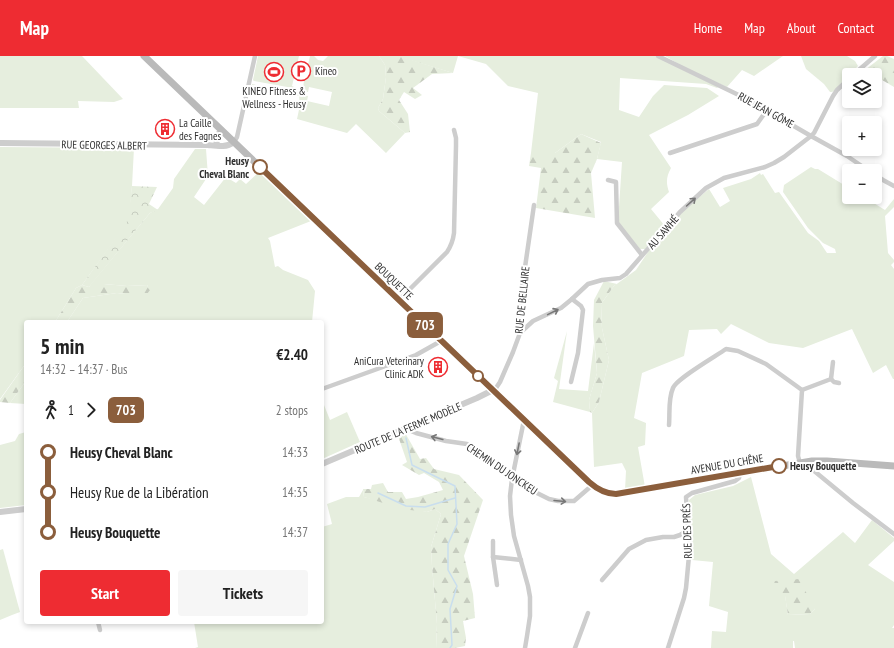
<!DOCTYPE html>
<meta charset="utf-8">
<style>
body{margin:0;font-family:"PT Sans Narrow",sans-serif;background:#f6f6f6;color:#222;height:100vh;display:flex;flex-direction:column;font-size:15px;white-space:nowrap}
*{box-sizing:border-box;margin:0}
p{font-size:13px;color:#767676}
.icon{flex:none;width:22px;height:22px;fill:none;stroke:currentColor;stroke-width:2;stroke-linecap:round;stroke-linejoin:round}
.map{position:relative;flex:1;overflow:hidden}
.panel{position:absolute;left:24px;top:264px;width:300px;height:304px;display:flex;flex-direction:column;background:#fff;border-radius:4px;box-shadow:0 2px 6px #0003}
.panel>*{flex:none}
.badge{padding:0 8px;border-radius:6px;font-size:14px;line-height:26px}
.tools{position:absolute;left:842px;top:12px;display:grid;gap:8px}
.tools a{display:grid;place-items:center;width:40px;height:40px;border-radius:4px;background:#fff;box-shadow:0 2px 6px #0003;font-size:20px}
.map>.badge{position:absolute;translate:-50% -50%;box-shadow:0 0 0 2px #fff}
.legs{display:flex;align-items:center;gap:6px;height:44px;padding:0 16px;font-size:13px}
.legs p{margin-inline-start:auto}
.summary{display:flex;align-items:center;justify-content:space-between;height:68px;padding:0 16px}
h1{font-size:22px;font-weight:800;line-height:30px}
.button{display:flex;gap:8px;margin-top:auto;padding:8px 16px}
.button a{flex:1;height:46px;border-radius:4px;background:#ee2c32;color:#fff;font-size:16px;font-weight:800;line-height:46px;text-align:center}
.button a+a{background:#f6f6f6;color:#222}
ul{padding:0 16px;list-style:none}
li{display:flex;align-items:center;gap:14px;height:40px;font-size:15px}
li i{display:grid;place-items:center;width:6px;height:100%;margin:0 5px;background:currentColor}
li i::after{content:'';width:10px;height:10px;margin:-5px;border:3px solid;border-radius:50%;background:#fff}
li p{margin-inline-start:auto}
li:first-child i{background:linear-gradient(#0000 50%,currentColor 0)}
li:last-child i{background:linear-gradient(currentColor 50%,#0000 0)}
header{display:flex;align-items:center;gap:24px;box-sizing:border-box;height:56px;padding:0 20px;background:#ee2c32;color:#fff}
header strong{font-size:19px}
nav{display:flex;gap:22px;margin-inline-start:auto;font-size:14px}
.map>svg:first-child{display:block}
</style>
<header>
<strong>Map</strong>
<nav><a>Home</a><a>Map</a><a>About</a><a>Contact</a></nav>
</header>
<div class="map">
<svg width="894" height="592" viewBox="0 0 894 592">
<defs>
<pattern id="forest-firs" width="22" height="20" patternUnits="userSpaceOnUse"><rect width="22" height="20" fill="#e6eede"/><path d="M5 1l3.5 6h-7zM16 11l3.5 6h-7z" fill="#c6ccbf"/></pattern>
<pattern id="park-crowns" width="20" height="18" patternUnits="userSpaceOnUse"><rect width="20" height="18" fill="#e6eede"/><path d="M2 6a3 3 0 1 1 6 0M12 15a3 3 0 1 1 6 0" fill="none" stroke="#c6ccbf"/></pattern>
</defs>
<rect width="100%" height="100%" fill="#fff"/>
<g fill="#e6eede" fill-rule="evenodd">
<path d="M0 0H82L123 43 114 46 78 45 79 52H0Z"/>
<path d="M258 0H299L292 30 294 31 293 32 254 25 253 24Z"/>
<path d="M310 0H314L318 4 323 5 328 0H379L385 9 386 21 383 43 378 52 379 55 405 77 386 97 356 68 347 77 297 63 300 49 299 40 252 29V28L308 40 307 45 329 50 332 36 309 31 308 36 302 35 301 32H303L304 25 301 24V22H305Z"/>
<path d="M397 0H655L718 31 717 32 706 28 620 22 619 54 639 61 653 40 664 29 707 32 719 40 688 59 649 79 671 112C666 121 666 127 669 136L651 153 665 170 645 193H640L618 166 622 106 597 103 601 86 581 78 555 97H531L538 37 508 30 486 8 458 0 453 17Z"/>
<path d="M665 0H783L754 20 742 14 727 31 689 14Z"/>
<path d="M801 0H847L855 5 858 10 834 35 832 36H830L824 28 806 13Z"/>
<path d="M0 91 134 92 132 130 129 164 82 229 76 232 55 266H26V307L0 343Z"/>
<path d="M195 93H206L208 120 194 141 204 149 226 121 236 127 240 123 246 128 259 116 311 165 268 182 270 185 275 211 278 210 283 214 308 224 315 235 312 266H67L83 242 117 237 125 238H147V231L148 229 127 230 104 228H91L150 157 158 153 173 132 174 123Z"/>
<path d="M811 111 815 113H818L849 132V141H864L885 154 894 143V151L885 160 888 197 894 204V206L891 209 894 213V323H893L886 309 873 317 852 273 803 292 769 287 731 268 721 278 717 273 689 274 684 300 642 317 634 362 646 367 645 389 638 391 645 431 625 434 626 415 622 407 594 411 592 357 599 346 609 304 602 272 601 248 614 230 636 214 648 196 679 158 709 133 720 151 730 145 723 132 751 123 760 117 761 119 763 118 775 137 779 136 808 177 819 185 827 197H836L835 193 823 187 808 172 783 136 784 129Z"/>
<path d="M567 275 559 333 588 335 594 287 597 317 589 344 590 356 553 346 558 325 554 322Z"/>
<path d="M26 325V348L10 347Z"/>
<path d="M322 344 330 364 347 356 360 386 322 403Z"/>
<path d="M26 376V449L0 452V389L15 385 19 378Z"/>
<path d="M751 421 771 498 794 518 843 476 855 487 872 464 894 482V485L868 509 894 526V569L892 572H894V592H795L794 585H793V592H711L712 575 726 576 728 556 709 550 713 506 692 504 689 457V444L695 439 733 430ZM785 539 815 553 810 558 788 559Z"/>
<path d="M363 434 364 441 427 456 435 453 441 458 431 491 432 510 437 568 436 592H195L198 591 194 566H322V471L332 468 327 448 346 441H359Z"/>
<path d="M3 493 20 556 12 559 0 564V494Z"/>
</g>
<g fill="url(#forest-firs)">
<path d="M379 0H399L453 17 432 18 413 32 422 39 415 43 404 36 399 44 408 58 410 76 405 77 379 55 378 52 383 43 386 21 385 9Z"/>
<path d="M883 0H887L894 3V31L865 14Z"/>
<path d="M581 78 601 87 597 103 591 117 595 162 536 152 541 112 529 110 531 97H555Z"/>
<path d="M604 225 617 228 614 230 601 248 602 272 609 304 599 346 592 357 590 356 589 344 597 317 593 270 594 244Z"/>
<path d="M91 228H104L127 230 148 229 147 231 150 234 147 238H125L117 237 83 242 67 266H55L76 232 82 229 89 231Z"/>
<path d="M26 307V325L10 347 0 346V344Z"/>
<path d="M404 375 420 403 426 402 434 413 459 419 483 444 464 500 473 538 475 562 463 565 466 582 465 590 455 592H436L437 568 432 510 431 491 441 458 435 453 427 456 402 453 364 441 363 433H371L372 429 383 427 388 436H402L406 443 418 441 443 434 439 426 424 417 419 419 402 409 407 406 397 377Z"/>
<path d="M799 523 815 553 810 558 788 559 785 540 771 535 775 525Z"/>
</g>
<path fill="url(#park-crowns)" d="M132 130 157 131 149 148 158 154 150 157 89 231 82 229 128 164Z"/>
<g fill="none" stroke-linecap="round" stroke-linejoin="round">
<g stroke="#c9deee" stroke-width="1.5">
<path d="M406 382 412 409 455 430 457 468 448 488V514L457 530 450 553 452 589 450 592"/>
<path d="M378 437 406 450 425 451 455 442"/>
</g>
<g stroke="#cdcdcd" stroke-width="4.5">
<path d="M658 0 749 44 811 80 847 100 869 115"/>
<path d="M853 19 875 0"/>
<path d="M234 86 237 81 255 0"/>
<path d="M670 97 757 68 767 54"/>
<path d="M875 119 883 124 894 130"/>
<path d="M608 124 616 126 617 167 642 199"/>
<path d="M399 244 447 196C451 190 453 185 454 177L456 90V82L454 74"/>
<path d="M520 277 533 265 561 252 572 243 588 228 602 224 620 222 626 218 680 156 706 132 724 122 765 111 774 107 784 101 811 80 814 77 833 40 837 34 849 23"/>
<path d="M831 323 834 326 839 327"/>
<path d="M571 326 578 297 583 254 581 250 572 243"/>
<path d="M322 333 416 299 441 285"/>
<path d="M493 334 496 332 500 326 513 296 520 277 519 260 522 232 534 149"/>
<path d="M802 334 831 323 833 306"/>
<path d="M524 364 512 423 510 440 511 459 514 480 528 530 530 541V560L527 580 525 592"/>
<path d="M669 369C670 357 668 343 673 332 676 323 716 300 726 293L738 295 766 308 802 334 798 400 800 407"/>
<path d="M408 371 411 375 416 377 446 385 467 388 512 423 531 434 549 443 558 445H574L589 432 592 428"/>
<path d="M806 406 813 414 853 447 894 478"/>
<path d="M493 485V501L497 529"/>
<path d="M493 501 521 504"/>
<path d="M602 524 629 493 646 484 663 481H674L680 479 688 474"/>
<path d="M98 566 100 574"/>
<path d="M575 592 588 557"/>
<path d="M668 592 684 542 686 532 690 489 687 459 686 441 692 437 735 425 739 422 740 417"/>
</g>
<g stroke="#cdcdcd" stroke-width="6">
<path d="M0 87 208 89C217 90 226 92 234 86"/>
<path d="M220 90 217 89C215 83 218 78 221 74"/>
<path d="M322 408 477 342 493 334"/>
<path d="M0 456 26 453"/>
</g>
<path stroke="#bababa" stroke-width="7" d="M144 0 589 426C597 433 605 438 616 438L812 405H827L894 410"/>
</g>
<defs><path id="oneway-shaft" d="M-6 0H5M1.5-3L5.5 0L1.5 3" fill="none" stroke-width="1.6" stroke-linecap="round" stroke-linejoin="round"/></defs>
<g stroke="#777">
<use href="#oneway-shaft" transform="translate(691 146) rotate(-42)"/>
<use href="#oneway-shaft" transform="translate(553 256) rotate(-26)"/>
<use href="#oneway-shaft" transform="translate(437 382) rotate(-166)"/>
<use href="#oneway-shaft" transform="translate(518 393) rotate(101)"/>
<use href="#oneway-shaft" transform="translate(560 445) rotate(5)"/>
</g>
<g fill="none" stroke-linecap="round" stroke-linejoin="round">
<defs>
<path id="line-1" d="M260 111 589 426C597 433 605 438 616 438L779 410"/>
</defs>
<use href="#line-1" stroke="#fff" stroke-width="9"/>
<use href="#line-1" stroke="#8b5e3c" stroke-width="6"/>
</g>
<defs>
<symbol id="parking-ring" viewBox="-11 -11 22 22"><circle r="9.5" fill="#fff" stroke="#ee2c32" stroke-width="1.5"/><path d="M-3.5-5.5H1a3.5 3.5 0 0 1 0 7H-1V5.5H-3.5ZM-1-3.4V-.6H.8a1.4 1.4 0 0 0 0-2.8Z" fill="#ee2c32"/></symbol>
<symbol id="stadium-ring" viewBox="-11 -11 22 22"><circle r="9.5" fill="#fff" stroke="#ee2c32" stroke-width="1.5"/><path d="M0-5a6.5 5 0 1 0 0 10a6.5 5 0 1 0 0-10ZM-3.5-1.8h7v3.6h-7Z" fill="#ee2c32"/></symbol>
<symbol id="building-ring" viewBox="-11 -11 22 22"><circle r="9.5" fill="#fff" stroke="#ee2c32" stroke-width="1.5"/><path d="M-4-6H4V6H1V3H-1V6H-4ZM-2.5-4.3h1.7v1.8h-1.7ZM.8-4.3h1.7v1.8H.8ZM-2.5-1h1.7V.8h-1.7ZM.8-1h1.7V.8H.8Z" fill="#ee2c32"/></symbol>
</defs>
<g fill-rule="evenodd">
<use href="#parking-ring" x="290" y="4" width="22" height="22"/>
<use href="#stadium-ring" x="263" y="5" width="22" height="22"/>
<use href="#building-ring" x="154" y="62" width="22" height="22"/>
<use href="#building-ring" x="427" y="300" width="22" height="22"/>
</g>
<g fill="#fff" stroke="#8b5e3c" stroke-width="2">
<circle cx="260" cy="111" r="7"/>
<circle cx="478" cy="320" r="5"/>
<circle cx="779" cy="410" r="7"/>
</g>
<g text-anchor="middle" stroke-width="4" stroke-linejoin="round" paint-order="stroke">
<g font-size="11" fill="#303030" stroke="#fff" text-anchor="start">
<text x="315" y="19">Kineo</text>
<text x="274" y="39" text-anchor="middle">KINEO Fitness &amp;<tspan x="274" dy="13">Wellness - Heusy</tspan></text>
<text x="179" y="71">La Caille<tspan x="179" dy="13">des Fagnes</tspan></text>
<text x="424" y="309" text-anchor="end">AniCura Veterinary<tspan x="424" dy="13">Clinic ADK</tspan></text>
</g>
<g font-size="11" fill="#303030" stroke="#fff">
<text transform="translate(766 54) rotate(29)" y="4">RUE JEAN GÔME</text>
<text transform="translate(104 89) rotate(1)" y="4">RUE GEORGES ALBERT</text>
<text transform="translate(663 176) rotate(-49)" y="4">AU SAWHÉ</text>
<text transform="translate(394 225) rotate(44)" y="4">BOUQUETTE</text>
<text transform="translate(522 244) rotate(-84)" y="4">RUE DE BELLAIRE</text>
<text transform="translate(408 372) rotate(-23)" y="4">ROUTE DE LA FERME MODÈLE</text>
<text transform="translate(727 408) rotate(-10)" y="4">AVENUE DU CHÊNE</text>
<text transform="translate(502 413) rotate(34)" y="4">CHEMIN DU JONCKEU</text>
<text transform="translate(687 475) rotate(-92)" y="4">RUE DES PRÉS</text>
</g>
<g font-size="11" font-weight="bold" fill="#303030" stroke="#fff" text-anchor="end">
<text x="249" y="109">Heusy<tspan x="249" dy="13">Cheval Blanc</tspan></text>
<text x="790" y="414" text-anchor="start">Heusy Bouquette</text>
</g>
</g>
</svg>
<div class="tools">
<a><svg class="icon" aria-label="layers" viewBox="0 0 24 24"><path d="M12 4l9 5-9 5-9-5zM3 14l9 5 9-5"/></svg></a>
<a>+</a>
<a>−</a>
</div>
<b class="badge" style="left:425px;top:269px;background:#8b5e3c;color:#fff">703</b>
<section class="panel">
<div class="summary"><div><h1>5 min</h1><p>14:32 – 14:37 · Bus</p></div><b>€2.40</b></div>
<div class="legs"><svg class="icon" aria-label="walk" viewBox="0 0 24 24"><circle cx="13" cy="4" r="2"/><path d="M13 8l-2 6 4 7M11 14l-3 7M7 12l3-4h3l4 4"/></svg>1<svg class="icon" aria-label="forward" viewBox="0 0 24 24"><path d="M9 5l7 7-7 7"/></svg><b class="badge" style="background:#8b5e3c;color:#fff">703</b><p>2 stops</p></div>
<ul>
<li><i style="color:#8b5e3c"></i><b>Heusy Cheval Blanc</b><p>14:33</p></li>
<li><i style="color:#8b5e3c"></i><span>Heusy Rue de la Libération</span><p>14:35</p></li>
<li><i style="color:#8b5e3c"></i><b>Heusy Bouquette</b><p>14:37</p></li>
</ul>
<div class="button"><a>Start</a><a>Tickets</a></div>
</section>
</div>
